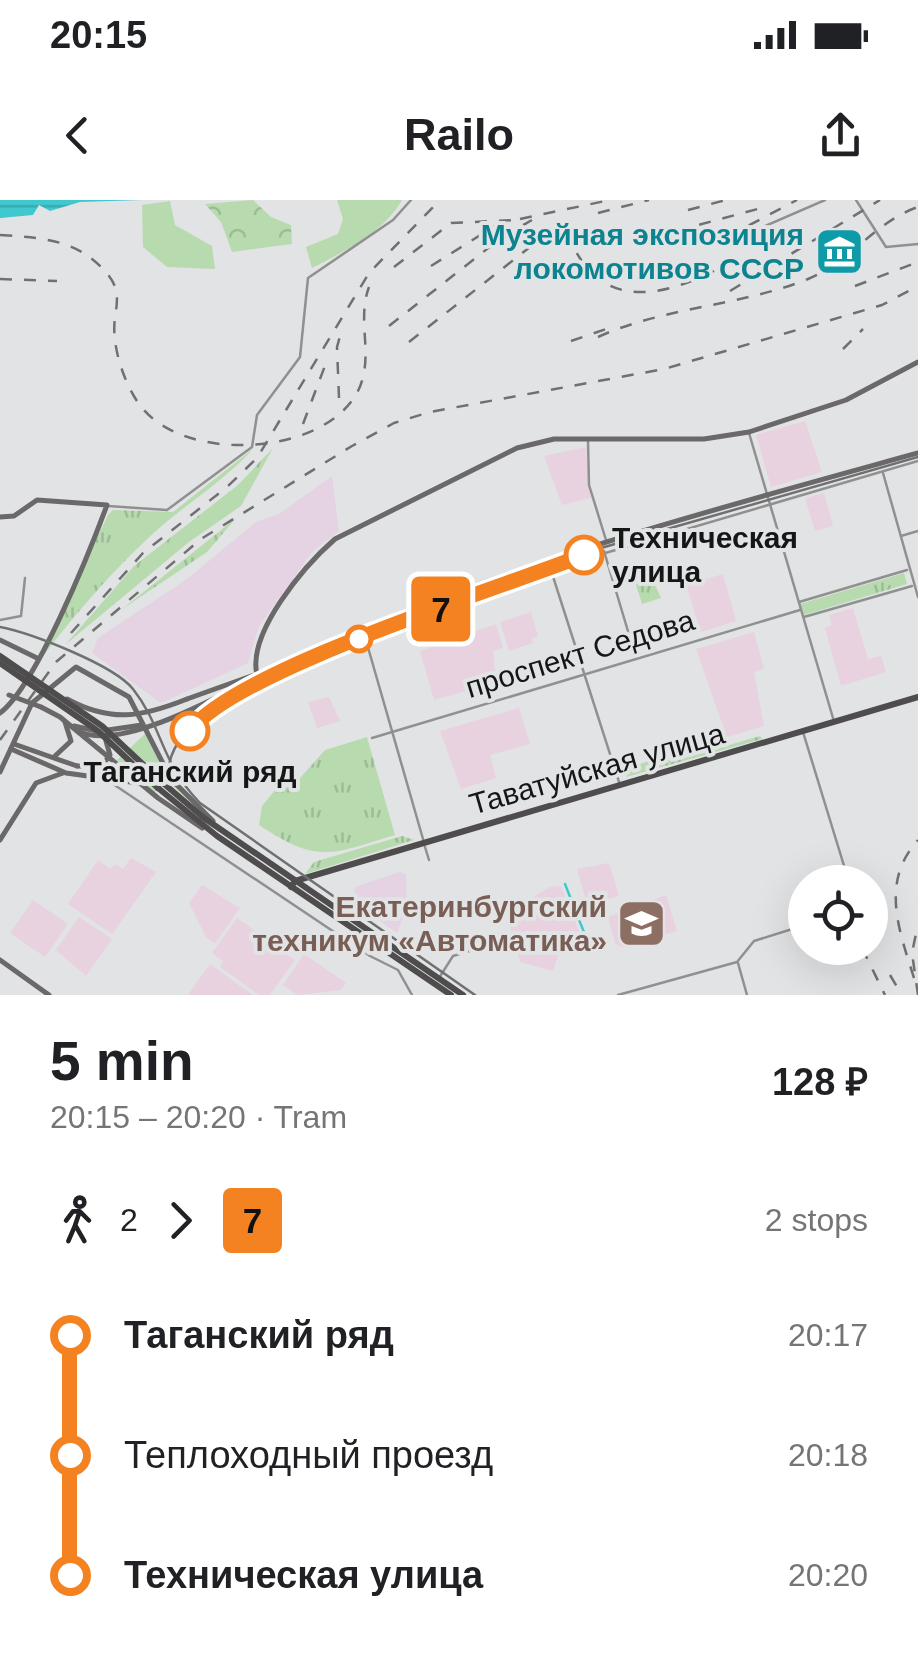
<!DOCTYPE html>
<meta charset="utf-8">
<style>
body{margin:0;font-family:Helvetica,sans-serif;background:#f6f6f6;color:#202124;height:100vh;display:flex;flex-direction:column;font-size:38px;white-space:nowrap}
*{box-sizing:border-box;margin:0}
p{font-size:32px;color:#757577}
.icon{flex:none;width:55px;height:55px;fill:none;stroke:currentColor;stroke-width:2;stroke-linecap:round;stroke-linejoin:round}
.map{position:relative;height:795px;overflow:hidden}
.details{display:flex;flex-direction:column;background:#fff;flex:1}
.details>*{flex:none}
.badge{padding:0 20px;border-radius:8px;font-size:35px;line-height:65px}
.tools{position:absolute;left:788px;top:665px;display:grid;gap:20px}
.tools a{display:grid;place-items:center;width:100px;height:100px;border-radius:50%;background:#fff;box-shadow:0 10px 40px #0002;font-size:50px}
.map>.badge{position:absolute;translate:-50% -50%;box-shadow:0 0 0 5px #fff}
.legs{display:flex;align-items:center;gap:15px;height:110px;padding:0 50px;font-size:32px}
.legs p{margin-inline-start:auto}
.head{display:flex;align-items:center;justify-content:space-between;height:170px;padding:0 50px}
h1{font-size:55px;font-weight:800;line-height:75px}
ul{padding:0 50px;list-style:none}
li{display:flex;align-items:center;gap:35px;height:120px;font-size:38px}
li i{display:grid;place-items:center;width:15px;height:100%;margin:0 12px;background:currentColor}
li i::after{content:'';width:25px;height:25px;margin:-12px;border:8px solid;border-radius:50%;background:#fff}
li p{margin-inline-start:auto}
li:first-child i{background:linear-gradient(#0000 50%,currentColor 0)}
li:last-child i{background:linear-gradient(currentColor 50%,#0000 0)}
.status{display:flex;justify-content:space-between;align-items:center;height:70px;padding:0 50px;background:#fff;direction:ltr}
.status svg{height:28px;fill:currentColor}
header{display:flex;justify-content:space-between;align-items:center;height:130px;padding:0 50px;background:#fff;font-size:45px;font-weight:800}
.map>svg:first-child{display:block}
</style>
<div class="status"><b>20:15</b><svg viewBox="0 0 49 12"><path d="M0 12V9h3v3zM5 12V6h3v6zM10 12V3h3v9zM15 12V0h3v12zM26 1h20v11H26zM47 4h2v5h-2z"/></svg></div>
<header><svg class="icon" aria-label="back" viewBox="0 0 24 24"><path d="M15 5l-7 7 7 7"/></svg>Railo<svg class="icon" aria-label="share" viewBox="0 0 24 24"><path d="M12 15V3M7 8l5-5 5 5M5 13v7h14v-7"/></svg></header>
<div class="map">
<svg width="918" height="795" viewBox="0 0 918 795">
<defs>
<pattern id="grass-tufts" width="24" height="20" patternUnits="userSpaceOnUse" patternTransform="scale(2.5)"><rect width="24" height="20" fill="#b7dbaf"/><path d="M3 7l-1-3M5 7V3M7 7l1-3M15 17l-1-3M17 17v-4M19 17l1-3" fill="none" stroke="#9cbb96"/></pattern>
<pattern id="forest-crowns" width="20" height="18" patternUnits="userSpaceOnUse" patternTransform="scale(2.5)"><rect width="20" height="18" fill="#b7dbaf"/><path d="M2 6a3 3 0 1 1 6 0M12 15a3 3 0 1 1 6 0" fill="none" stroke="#9cbb96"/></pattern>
<pattern id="water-rules" width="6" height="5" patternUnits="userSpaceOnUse" patternTransform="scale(2.5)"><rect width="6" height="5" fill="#40c8cf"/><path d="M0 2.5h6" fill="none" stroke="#37abb1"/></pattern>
</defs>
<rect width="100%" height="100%" fill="#e2e3e5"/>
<g fill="#e5d2e2">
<path d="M332 276 339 331 312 352 259 426 248 463 161 503 92 453 98 438 187 379 256 322 279 314Z"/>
<path d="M400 672 406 675 407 707 397 733 352 701 355 687Z"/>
</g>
<g fill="#e8d2df">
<path d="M805 221 822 272 771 287 756 235Z"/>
<path d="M586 247 591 298 562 305 544 256Z"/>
<path d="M824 293 833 326 815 331 805 298Z"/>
<path d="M723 374 736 421 701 432 686 385Z"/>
<path d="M853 408 868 459 881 456 886 472 841 486 825 428 832 425 829 415Z"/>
<path d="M531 412 538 436 532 438 533 443 509 451 500 422Z"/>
<path d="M496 424 503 448 493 451 496 483 434 500 420 451Z"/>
<path d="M754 432 764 469 754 472 764 526 727 537 696 449Z"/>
<path d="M329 497 340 521 317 528 308 502Z"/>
<path d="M519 508 530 544 490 555 496 578 461 589 440 531Z"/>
<path d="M131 658 156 672 112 734 68 704 98 660 110 669 115 664 123 669Z"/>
<path d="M609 663 619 696 587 705 577 669Z"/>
<path d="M202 685 240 708 215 743 206 737 189 703Z"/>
<path d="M561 686 583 741 559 752 553 771 520 762 506 713 550 687Z"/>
<path d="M666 695 677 731 621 747 615 743 608 717Z"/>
<path d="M33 700 68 724 45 757 10 733Z"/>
<path d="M79 717 112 739 86 776 56 750Z"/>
<path d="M237 718 295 760 270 795H259L220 767 223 761 212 753Z"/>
<path d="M304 754 346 783 341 790 298 795 283 785Z"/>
<path d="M210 764 236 783 253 795H188Z"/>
</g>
<g fill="url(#grass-tufts)">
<path d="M254 248C221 285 178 308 143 343 102 382 66 425 32 471L108 315 113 310 173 312Z"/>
<path d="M273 248 241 306 189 342 65 445 134 366 238 285Z"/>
<path d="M236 318 207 352 121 410Z"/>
<path d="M645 362 661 398 642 404 631 367Z"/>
<path d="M904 373 907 384 804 415 800 404Z"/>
<path d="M145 534 169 580 195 606 166 580 154 593 117 560Z"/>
<path d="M760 536 762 539 626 577 633 566 666 556 671 562Z"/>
<path d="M367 537 395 635C330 655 318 664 259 625L262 606 275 590 293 586 325 550Z"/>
<path d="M402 636 414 640 305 674 314 662Z"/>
</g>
<path fill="url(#forest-crowns)" d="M253 0 271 17 291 25 292 44 232 52 221 22 205 4Z"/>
<g fill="#b7dbaf">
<path d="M337 0H402C383 33 345 51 312 68L306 47 338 34 343 19Z"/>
<path d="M170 1 175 25 212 46 215 69 167 67 143 47 142 5Z"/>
</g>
<path fill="url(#water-rules)" d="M0 0H143L80 2 50 11 39 5 33 15 0 18Z"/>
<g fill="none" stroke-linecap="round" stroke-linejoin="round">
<path stroke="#40c8cf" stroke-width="2.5" d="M565 684 589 745"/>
<g stroke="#919090" stroke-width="2.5">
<path d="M856 0 886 47 918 44"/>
<path d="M754 46 758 29 825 0"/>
<path d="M749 233 833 518"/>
<path d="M588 241 589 285 606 340"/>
<path d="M883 273 918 397"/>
<path d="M108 306 167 310 252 247 257 215 300 157 308 78 393 20 411 0"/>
<path d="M901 336 918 331"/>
<path d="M604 351 636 458"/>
<path d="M548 361 619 582"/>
<path d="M551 369 918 261"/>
<path d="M799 402 907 370"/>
<path d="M804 417 912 386"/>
<path d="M0 420 21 416 25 378"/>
<path d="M363 430 423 639"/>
<path d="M803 532 849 682"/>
<path d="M372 538 800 410"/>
<path d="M110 582 370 756 398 770 412 795"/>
<path d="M425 647 429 660"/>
<path d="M738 763 747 795"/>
<path d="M439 778 453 756 508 739"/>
<path d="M618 795 737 762 754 741 805 725"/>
</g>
<g stroke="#6a6868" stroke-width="5">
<path d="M0 317 14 316 37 300 107 305C90 351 36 486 0 513"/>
<path d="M0 440 37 458"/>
<path d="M257 475C247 433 304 366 335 339L517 248 554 239H704L749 232 846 200 918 162"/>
<path d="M187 499 254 475"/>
<path d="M41 507 60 517 158 598 202 628"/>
<path d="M74 526 97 531"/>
<path d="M108 530 142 525"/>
<path d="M78 531C126 556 250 478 296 457 496 367 708 311 918 253"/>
<path d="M14 544 77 566"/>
<path d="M11 549 66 573 138 583"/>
<path d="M55 556 71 541 65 522"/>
<path d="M0 572 32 503 76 467 129 497 171 579 213 621"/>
<path d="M0 640 36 583 63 573"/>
<path d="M0 760 49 795"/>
</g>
<g stroke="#4e4c4d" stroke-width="6">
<path d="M163 583 204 618 463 795"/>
<path d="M158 588 217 636 451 795"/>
<path d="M291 687 295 681 918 497"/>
</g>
<g stroke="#6f7071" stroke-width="2.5">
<path d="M0 427C31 433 114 465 133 489 163 527 160 562 200 603L475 795"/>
<path d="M169 570C168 545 200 514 219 500L351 441 601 348 918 257"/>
</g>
<g stroke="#6f7071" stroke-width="2.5" stroke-dasharray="12 12" stroke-linecap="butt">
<path d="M688 10 726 0"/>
<path d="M598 13 649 0"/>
<path d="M520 19 610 0"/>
<path d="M567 31C594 108 653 101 714 71"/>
<path d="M676 31 765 7"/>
<path d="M0 35C43 38 80 39 109 76 120 90 117 103 115 118 111 145 124 183 139 204 183 265 325 256 358 191 375 156 356 122 369 87"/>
<path d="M680 46 742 29 797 0"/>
<path d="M431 66 498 24"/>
<path d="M394 67 451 23 517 20"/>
<path d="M0 79 57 81"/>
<path d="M855 86 918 62"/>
<path d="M730 91 880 0"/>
<path d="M389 126 501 38 532 20"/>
<path d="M598 137C664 107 741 106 808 79 850 62 876 21 918 7"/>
<path d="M571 141 609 128"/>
<path d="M409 142 530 47"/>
<path d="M843 149 863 129"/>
<path d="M339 198 337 147 342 129"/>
<path d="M303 224 326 163"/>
<path d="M71 433 143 353 227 287 257 258 369 73 440 0"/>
<path d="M0 540 56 462 201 339 352 246 394 223 430 212 664 169 882 105 918 86"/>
<path d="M862 748 885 795"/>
<path d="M890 775 902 795"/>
<path d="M914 778C899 730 880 682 918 640"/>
<path d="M918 795 912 753 918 724"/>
</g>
<g stroke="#6a6868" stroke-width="5">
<path d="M9 495 41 507"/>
<path d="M67 499C111 523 142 517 187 499"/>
<path d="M77 566H102L110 555 106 541"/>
</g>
<g stroke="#4e4c4d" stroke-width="6">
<path d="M0 456 102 526 163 583"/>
<path d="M0 463 98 531 158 588"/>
</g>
</g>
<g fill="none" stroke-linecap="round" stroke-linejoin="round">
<defs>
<path id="line-1" d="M190 531C235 470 501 388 584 355"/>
</defs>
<use href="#line-1" stroke="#fff" stroke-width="22"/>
<use href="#line-1" stroke="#f58220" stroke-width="15"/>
</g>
<defs>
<symbol id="museum-square" viewBox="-11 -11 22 22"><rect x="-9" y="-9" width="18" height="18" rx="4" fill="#0f9aa8" stroke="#e2e3e5"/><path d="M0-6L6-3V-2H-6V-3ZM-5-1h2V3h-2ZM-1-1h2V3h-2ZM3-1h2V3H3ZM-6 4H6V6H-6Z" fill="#fff"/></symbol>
<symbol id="university-square" viewBox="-11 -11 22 22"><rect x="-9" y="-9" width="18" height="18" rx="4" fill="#8d6e63" stroke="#e2e3e5"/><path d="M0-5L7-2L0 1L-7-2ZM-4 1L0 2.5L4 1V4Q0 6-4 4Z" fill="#fff"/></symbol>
</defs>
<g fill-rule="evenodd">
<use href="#museum-square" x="812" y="24" width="55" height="55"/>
<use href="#university-square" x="614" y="696" width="55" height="55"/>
</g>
<g fill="#fff" stroke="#f58220" stroke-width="5">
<circle cx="584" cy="355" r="18"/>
<circle cx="359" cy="439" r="12"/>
<circle cx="190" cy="531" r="18"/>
</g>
<g text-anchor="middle" stroke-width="8" stroke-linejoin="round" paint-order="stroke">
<g font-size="30" font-weight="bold" fill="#0d838f" stroke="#e2e3e5" text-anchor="end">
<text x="804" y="45">Музейная экспозиция<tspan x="804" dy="34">локомотивов СССР</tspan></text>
</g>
<g font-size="30" font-weight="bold" fill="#151616" stroke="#e2e3e5" text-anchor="start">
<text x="612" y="348">Техническая<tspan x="612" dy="34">улица</tspan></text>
<text x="190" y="582" text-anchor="middle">Таганский ряд</text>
</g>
<g font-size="30" fill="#151616" stroke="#e2e3e5">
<text transform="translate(580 454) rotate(-17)" y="10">проспект Седова</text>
<text transform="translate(597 569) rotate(-16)" y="10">Таватуйская улица</text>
</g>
<g font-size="30" font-weight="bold" fill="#785e54" stroke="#e2e3e5" text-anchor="end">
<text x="607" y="717">Екатеринбургский<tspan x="607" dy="34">техникум «Автоматика»</tspan></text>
</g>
</g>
</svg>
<div class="tools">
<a><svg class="icon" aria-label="locate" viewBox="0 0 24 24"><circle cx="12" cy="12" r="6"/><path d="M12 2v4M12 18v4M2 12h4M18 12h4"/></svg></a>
</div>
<b class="badge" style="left:441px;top:409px;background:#f58220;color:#111">7</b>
</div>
<section class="details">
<div class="head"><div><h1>5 min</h1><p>20:15 – 20:20 · Tram</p></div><b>128 ₽</b></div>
<div class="legs"><svg class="icon" aria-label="walk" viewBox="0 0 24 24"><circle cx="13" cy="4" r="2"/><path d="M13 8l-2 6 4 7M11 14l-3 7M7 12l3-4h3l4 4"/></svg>2<svg class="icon" aria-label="forward" viewBox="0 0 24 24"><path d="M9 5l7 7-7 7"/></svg><b class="badge" style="background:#f58220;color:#111">7</b><p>2 stops</p></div>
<ul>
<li><i style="color:#f58220"></i><b>Таганский ряд</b><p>20:17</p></li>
<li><i style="color:#f58220"></i><span>Теплоходный проезд</span><p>20:18</p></li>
<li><i style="color:#f58220"></i><b>Техническая улица</b><p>20:20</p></li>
</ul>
</section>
